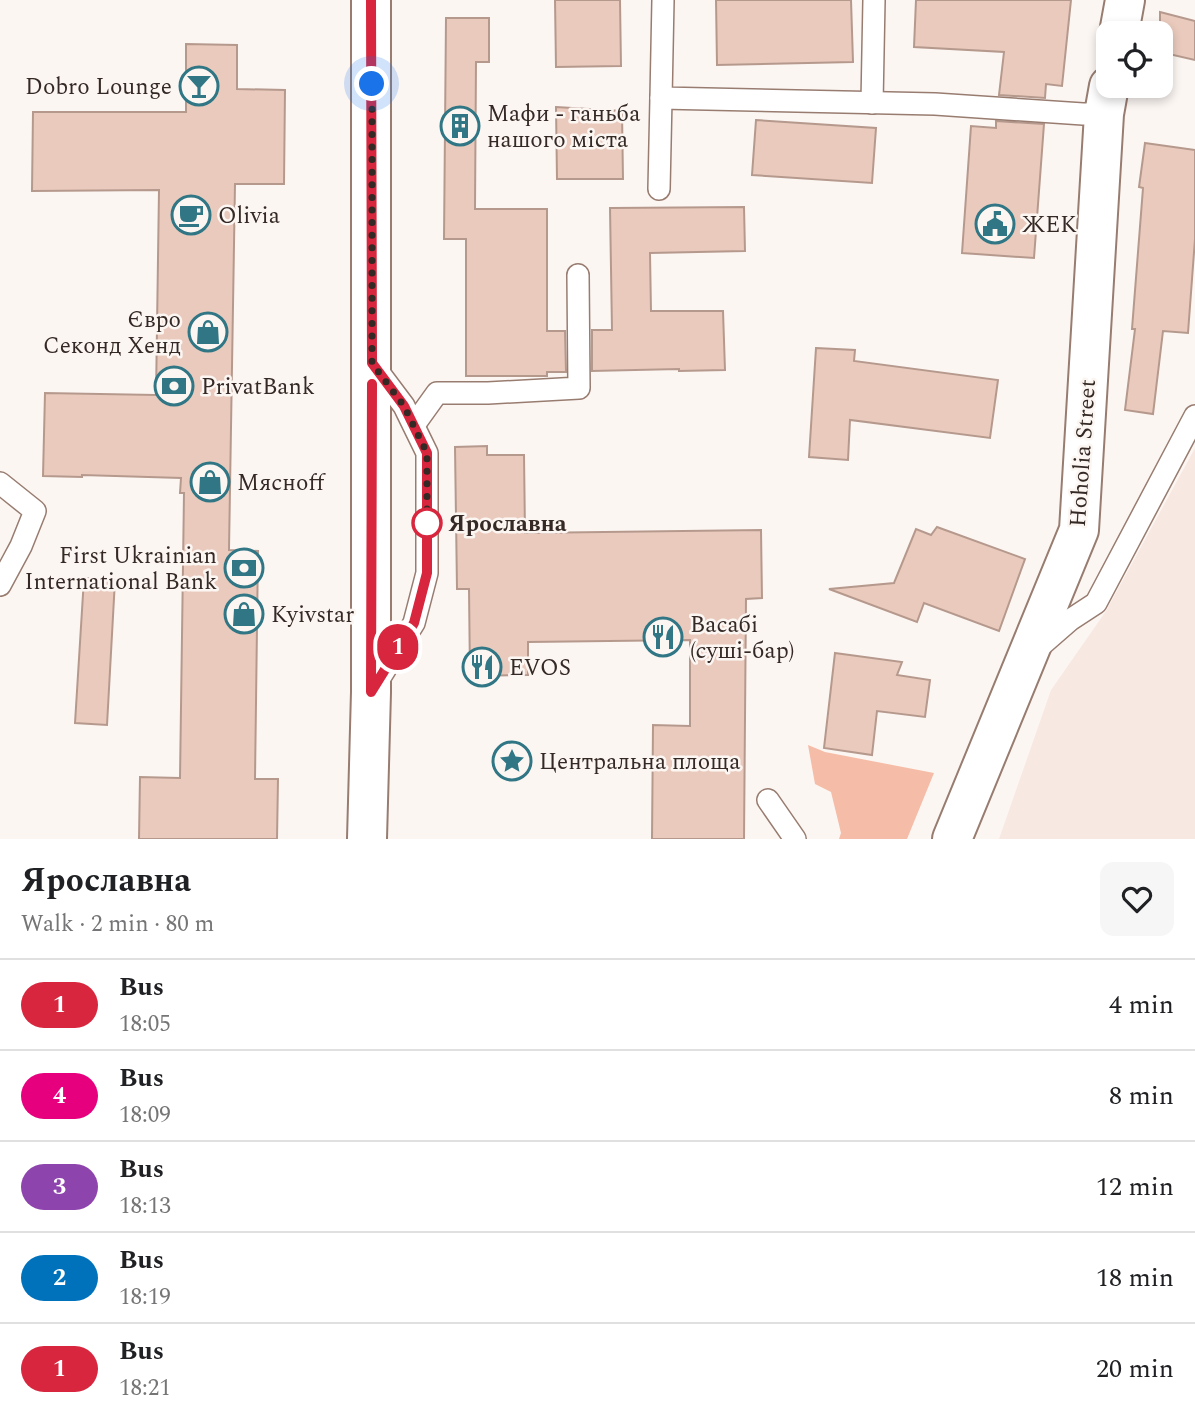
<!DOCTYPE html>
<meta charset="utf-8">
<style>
body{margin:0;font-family:Spectral,serif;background:#f6f6f6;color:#202124;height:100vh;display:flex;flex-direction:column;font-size:26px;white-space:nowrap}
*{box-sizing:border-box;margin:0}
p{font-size:23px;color:#757577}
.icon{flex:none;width:38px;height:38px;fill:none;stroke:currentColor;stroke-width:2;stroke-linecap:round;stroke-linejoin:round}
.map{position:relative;height:839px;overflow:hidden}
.drawer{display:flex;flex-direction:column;background:#fff;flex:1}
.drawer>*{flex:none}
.badge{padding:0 14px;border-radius:23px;font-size:24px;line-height:46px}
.buttons{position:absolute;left:1096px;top:21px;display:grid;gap:14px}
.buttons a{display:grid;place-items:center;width:77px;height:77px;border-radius:14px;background:#fff;box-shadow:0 4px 10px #0003;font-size:35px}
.you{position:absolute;width:35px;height:35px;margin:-18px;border:5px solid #fff;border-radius:50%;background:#1a73e8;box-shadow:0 0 0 10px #1a73e833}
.map>.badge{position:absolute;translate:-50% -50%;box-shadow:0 0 0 4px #fff}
.round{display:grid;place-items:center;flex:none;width:74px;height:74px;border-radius:14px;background:#f6f6f6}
.headline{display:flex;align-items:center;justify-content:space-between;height:119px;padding:0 21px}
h1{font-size:33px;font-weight:700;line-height:52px}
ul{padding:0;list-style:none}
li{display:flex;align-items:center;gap:21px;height:91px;padding:0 21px;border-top:2px solid #e0e0e0}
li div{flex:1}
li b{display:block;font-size:26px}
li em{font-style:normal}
li .badge{min-width:77px;font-weight:700;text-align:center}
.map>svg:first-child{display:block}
</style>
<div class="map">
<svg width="1195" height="839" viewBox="0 0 1195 839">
<rect width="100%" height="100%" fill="#fcf6f3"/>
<path fill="#f8e8e2" d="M1195 448V839H999L1051 690 1106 611Z"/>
<path fill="#f5bda7" d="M808 745 825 752 934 773 907 839H839L841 833 831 792 815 784Z"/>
<g fill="#e9cabd" stroke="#b6998d" stroke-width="2">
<path d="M555 0H620L621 66 556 67Z"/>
<path d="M716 0H851L853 62 717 65Z"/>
<path d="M916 0H1071L1062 86 1046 84 1045 98 999 95 1004 52 914 47Z"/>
<path d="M1160 12 1195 21V60L1160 52Z"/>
<path d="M446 18H489V62H476L475 209H547V331H565L566 372H547V376H466V239H444Z"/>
<path d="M186 44 237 45V89L285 90 284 184H235L229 550 258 551 255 779H278L277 839H139L140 777 180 778 184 493H180L181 478 82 475V477L43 476 45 393 156 395 159 190 32 191 33 112H186Z"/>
<path d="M556 107 622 111 623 179H557Z"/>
<path d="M756 120 876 128 872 183 752 175Z"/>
<path d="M996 121 1044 124 1034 258 962 253 971 126 996 128Z"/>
<path d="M1145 143 1195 150V239L1188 333 1163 331 1153 414 1125 410 1135 329H1132L1143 188 1139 187Z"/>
<path d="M744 207 745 251 650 253 651 311H723L725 370 679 371V369L592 371V330H612L610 208Z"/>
<path d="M816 348 855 350 854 361 998 380 990 438 850 420 848 460 809 457Z"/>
<path d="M487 446V455H524L525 533 761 530 762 598 746 599 744 839H652L653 725 690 726V640L528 642V675L470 676 469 589H457L455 447Z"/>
<path d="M937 527 1025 559 999 631 924 603 917 622 829 589 894 583 916 529 931 535Z"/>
<path d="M84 578 115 580 107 725 75 723Z"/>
<path d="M835 653 902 662 897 675 930 680 925 717 877 711 872 755 824 748Z"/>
</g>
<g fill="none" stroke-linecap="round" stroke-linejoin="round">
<defs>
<g id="lane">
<path d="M663 0 661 98 935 104 1083 114H1104"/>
<path d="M872 103 874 0"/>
<path d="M659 189 661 98"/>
<path d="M374 366 404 406 427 453V573L414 623 376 684"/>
<path d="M414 425 437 393H488L579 388 578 275"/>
<path d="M0 483 35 511 21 546 0 585"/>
<path d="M1039 647 1070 620 1096 603 1195 416"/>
<path d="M768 800 795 839"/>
</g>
<g id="street">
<path d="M1119 33 1125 0"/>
<path d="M952 839 1079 530 1104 114 1109 86"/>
</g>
<path id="secondary" d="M367 839 371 692V0"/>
</defs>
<use href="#lane" stroke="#987c70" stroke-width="24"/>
<use href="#street" stroke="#987c70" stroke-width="42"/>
<use href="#secondary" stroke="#987c70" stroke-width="42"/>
<use href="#lane" stroke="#fff" stroke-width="21"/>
<use href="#street" stroke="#fff" stroke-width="38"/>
<use href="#secondary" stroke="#fff" stroke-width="38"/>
</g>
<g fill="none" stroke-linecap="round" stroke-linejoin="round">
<defs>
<path id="line" d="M371 0 372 363 404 406 427 453V573L414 623 371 692 372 384"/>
</defs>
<use href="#line" stroke="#fff" stroke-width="16"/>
<use href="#line" stroke="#d7263d" stroke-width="10"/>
<path stroke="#342924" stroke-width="7" stroke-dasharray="0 12.6" d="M372 84V363L404 406 427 453V526V523"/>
</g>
<defs>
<symbol id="bar-ring" viewBox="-11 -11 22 22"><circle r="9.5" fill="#fcf6f3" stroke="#307684" stroke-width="1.5"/><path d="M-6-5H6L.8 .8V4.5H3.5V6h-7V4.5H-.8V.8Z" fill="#307684"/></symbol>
<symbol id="building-ring" viewBox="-11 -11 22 22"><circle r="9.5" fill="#fcf6f3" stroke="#307684" stroke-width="1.5"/><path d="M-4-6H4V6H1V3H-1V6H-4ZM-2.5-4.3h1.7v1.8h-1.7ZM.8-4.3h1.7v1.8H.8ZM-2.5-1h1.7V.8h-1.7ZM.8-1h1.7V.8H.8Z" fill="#307684"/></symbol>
<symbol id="cafe-ring" viewBox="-11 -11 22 22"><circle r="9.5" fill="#fcf6f3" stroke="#307684" stroke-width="1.5"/><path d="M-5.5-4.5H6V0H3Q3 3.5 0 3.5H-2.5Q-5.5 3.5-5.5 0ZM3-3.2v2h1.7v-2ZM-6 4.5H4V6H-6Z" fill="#307684"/></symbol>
<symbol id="civic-ring" viewBox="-11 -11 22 22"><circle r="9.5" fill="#fcf6f3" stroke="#307684" stroke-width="1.5"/><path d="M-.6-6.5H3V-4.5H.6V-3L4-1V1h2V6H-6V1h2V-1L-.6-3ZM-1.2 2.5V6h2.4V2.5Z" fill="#307684"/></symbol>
<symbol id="shop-ring" viewBox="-11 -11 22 22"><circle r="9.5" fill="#fcf6f3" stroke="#307684" stroke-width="1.5"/><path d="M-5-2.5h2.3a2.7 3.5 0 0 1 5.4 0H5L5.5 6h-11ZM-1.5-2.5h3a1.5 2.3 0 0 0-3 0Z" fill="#307684"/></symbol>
<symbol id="bank-ring" viewBox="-11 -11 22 22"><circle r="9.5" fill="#fcf6f3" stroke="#307684" stroke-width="1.5"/><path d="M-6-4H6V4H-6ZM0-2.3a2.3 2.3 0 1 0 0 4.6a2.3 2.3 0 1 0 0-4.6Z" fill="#307684"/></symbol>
<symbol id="restaurant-ring" viewBox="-11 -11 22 22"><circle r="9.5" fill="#fcf6f3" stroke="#307684" stroke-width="1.5"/><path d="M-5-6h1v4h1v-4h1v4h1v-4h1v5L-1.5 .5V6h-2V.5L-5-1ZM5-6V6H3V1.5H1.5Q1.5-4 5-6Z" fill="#307684"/></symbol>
<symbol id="sight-ring" viewBox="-11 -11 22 22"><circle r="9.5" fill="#fcf6f3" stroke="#307684" stroke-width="1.5"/><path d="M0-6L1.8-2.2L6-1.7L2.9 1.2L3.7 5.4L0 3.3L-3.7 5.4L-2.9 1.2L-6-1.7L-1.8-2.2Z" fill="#307684"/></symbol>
</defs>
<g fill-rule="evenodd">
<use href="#bar-ring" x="177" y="64" width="44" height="44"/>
<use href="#building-ring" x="438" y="104" width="44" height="44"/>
<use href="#cafe-ring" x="169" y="193" width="44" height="44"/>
<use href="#civic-ring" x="973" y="202" width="44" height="44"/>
<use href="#shop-ring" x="186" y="310" width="44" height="44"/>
<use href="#bank-ring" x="152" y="364" width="44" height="44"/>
<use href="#shop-ring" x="188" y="460" width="44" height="44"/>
<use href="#bank-ring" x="222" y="546" width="44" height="44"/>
<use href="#shop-ring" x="222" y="592" width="44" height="44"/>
<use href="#restaurant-ring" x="641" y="615" width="44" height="44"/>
<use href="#restaurant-ring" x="460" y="645" width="44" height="44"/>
<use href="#sight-ring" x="490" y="739" width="44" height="44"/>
</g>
<circle fill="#fff" stroke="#d7263d" stroke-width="3.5" cx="427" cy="523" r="14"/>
<g text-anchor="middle" stroke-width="5" stroke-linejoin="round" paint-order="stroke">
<g font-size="23" fill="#342924" stroke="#fcf6f3" text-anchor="start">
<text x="172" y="94" text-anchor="end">Dobro Lounge</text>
<text x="487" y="121">Мафи - ганьба<tspan x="487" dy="26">нашого міста</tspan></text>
<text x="218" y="223">Olivia</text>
<text x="1022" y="232">ЖЕК</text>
<text x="181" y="327" text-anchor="end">Євро<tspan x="181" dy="26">Секонд Хенд</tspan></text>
<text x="201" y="394">PrivatBank</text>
<text x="237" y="490">Мяснoff</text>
<text x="217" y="563" text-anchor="end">First Ukrainian<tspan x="217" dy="26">International Bank</tspan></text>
<text x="271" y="622">Kyivstar</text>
<text x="690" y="632">Васабі<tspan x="690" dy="26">(суші-бар)</tspan></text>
<text x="509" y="675">EVOS</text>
<text x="539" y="769">Центральна площа</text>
</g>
<g font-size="23" fill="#342924" stroke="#fcf6f3">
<text transform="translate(1082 453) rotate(-86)" y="8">Hoholia Street</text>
</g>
<g font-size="23" font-weight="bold" fill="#342924" stroke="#fcf6f3" text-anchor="start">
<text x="448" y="531">Ярославна</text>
</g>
</g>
</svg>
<div class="buttons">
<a><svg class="icon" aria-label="locate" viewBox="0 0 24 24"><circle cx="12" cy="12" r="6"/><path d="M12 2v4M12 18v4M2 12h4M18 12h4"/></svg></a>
</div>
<div class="you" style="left:372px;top:84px"></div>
<b class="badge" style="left:398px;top:647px;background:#d7263d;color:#fff">1</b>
</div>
<section class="drawer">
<div class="headline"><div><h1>Ярославна</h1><p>Walk · 2 min · 80 m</p></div><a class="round"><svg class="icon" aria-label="heart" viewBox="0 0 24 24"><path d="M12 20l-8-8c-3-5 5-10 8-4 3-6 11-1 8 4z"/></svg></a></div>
<ul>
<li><span class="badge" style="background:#d7263d;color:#fff">1</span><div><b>Bus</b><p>18:05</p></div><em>4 min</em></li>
<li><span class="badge" style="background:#e6007e;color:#fff">4</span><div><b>Bus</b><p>18:09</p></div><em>8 min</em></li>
<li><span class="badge" style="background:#8e44ad;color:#fff">3</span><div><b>Bus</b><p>18:13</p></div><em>12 min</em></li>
<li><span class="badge" style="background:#0072bc;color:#fff">2</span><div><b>Bus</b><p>18:19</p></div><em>18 min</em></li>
<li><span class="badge" style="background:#d7263d;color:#fff">1</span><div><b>Bus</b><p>18:21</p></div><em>20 min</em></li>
</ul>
</section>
